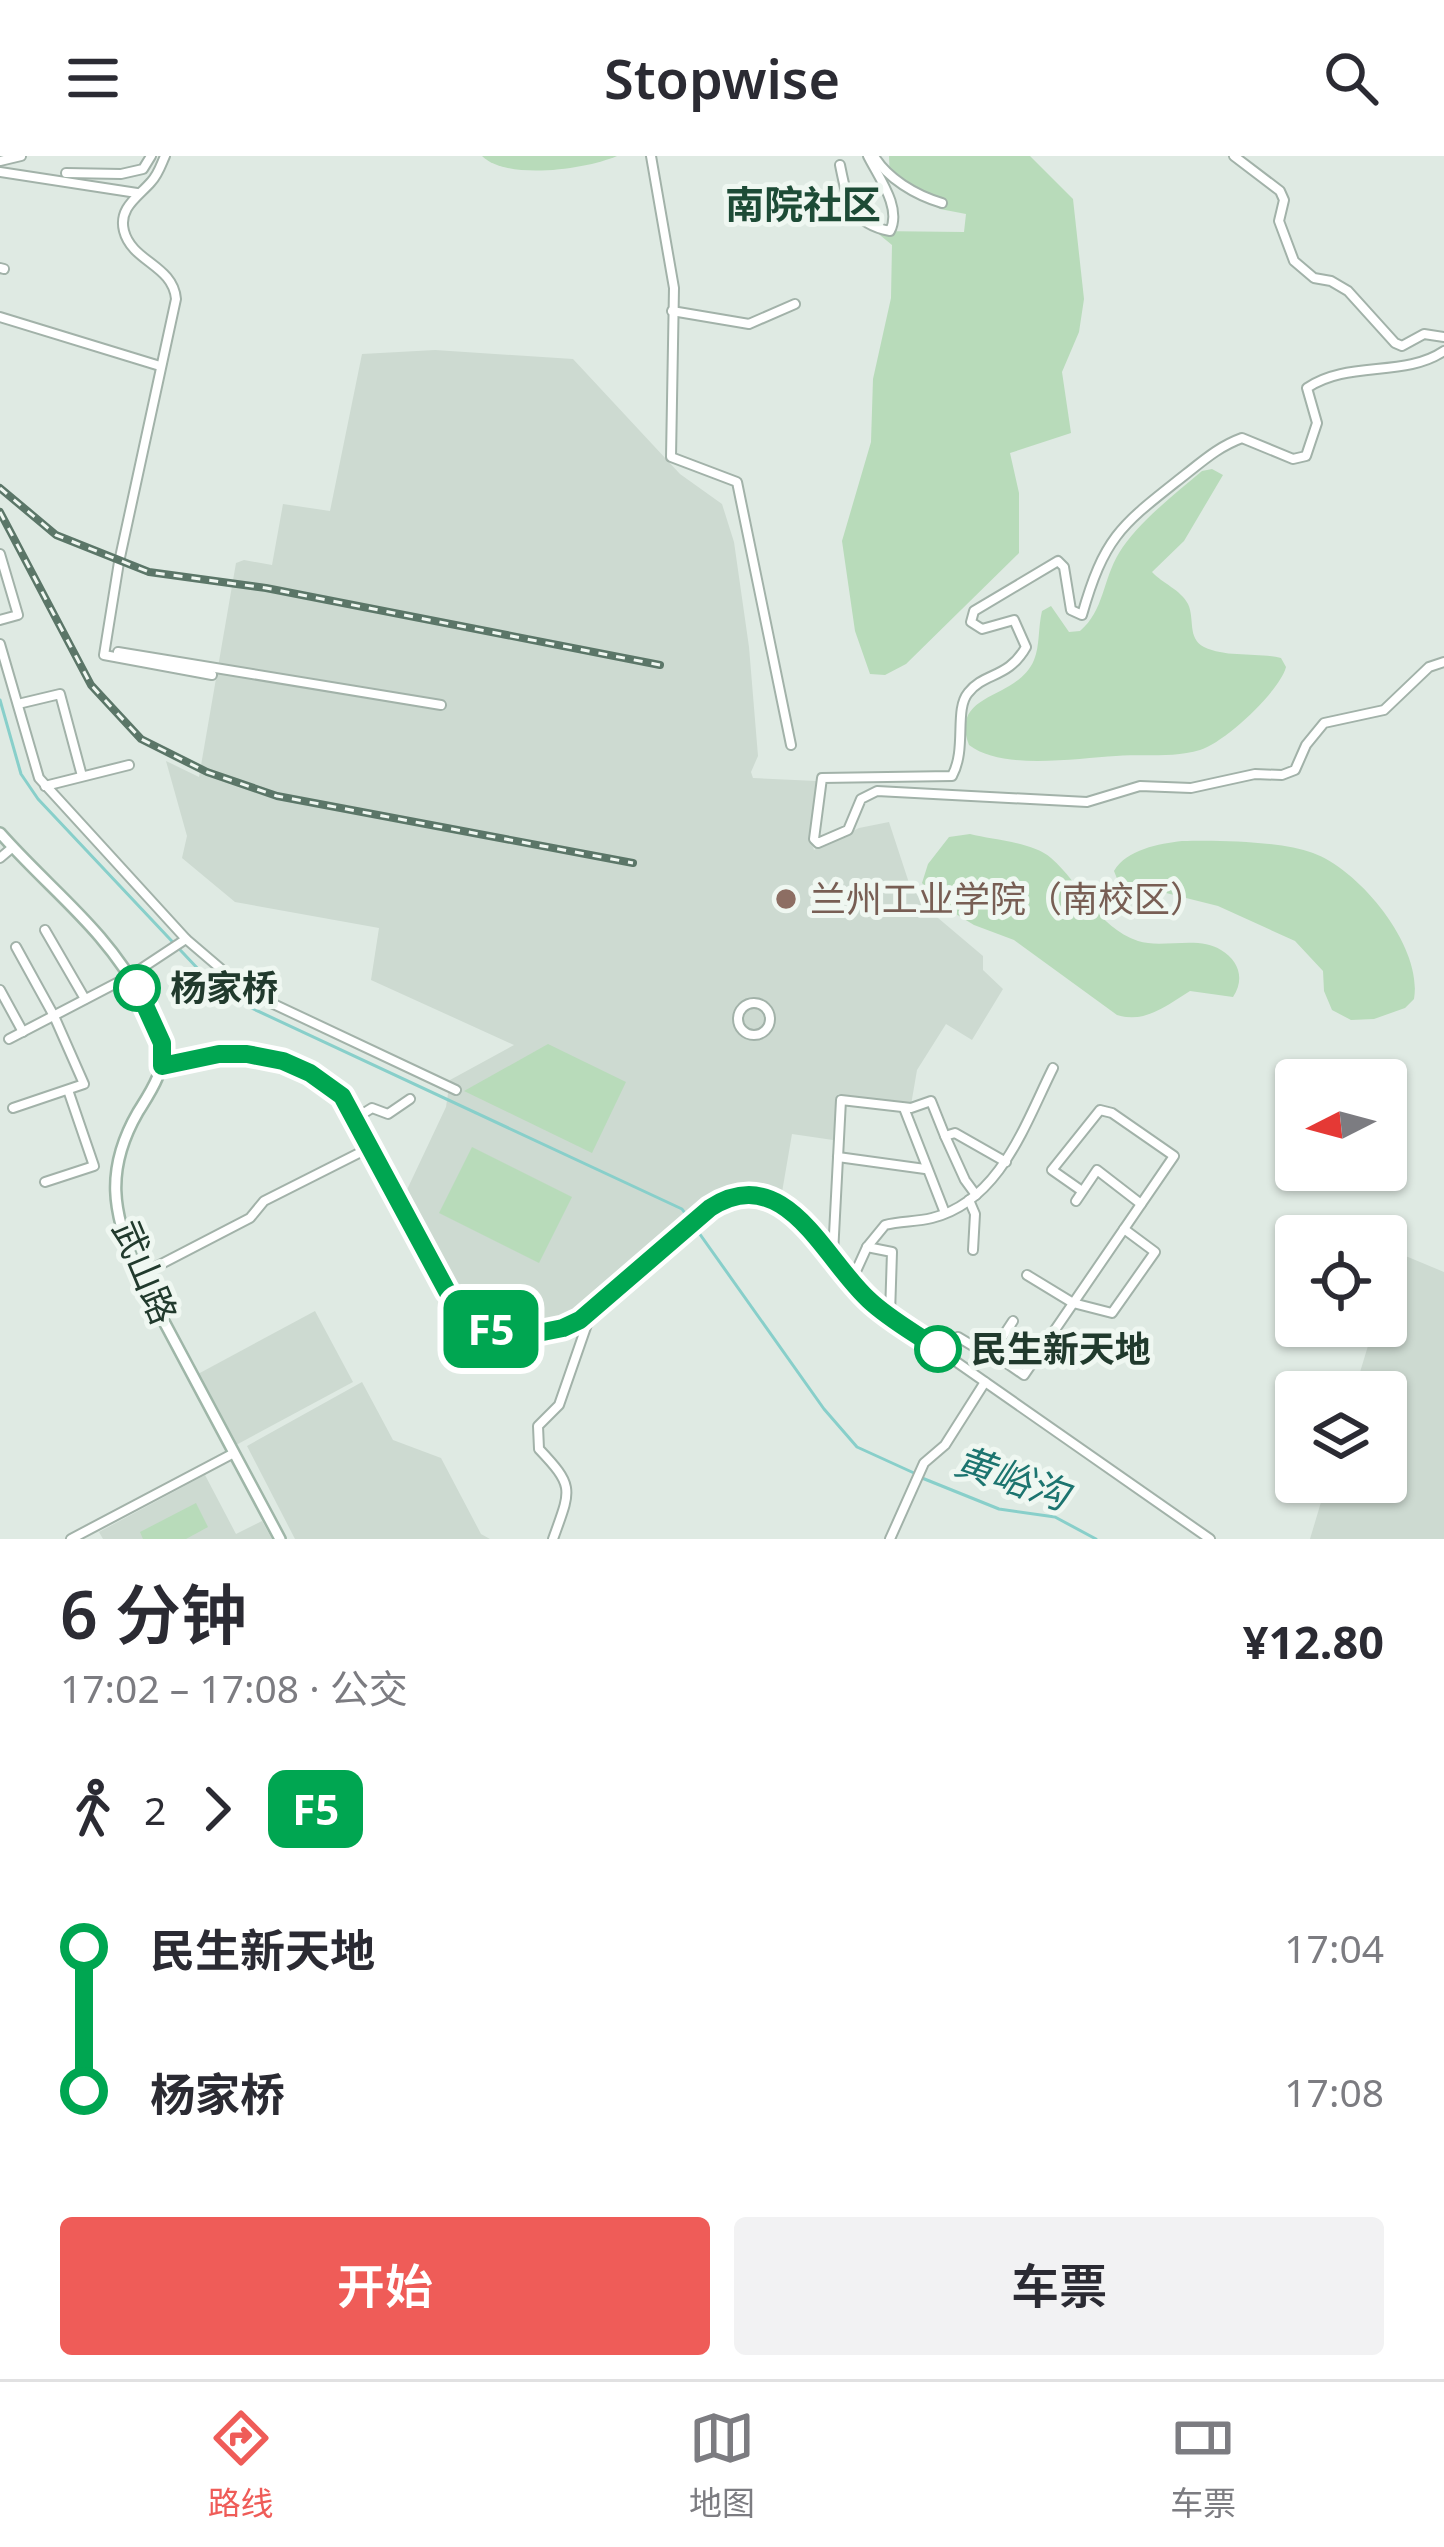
<!DOCTYPE html>
<html lang="zh">
<meta charset="utf-8">
<style>
body{margin:0;font-family:"Noto Sans","Noto Sans SC",sans-serif;background:#f2f2f3;color:#2b2b33;height:100vh;display:flex;flex-direction:column;font-size:45px;white-space:nowrap}
*{box-sizing:border-box;margin:0}
p{font-size:39px;color:#7c7c81}
.icon{flex:none;width:66px;height:66px;fill:none;stroke:currentColor;stroke-width:2;stroke-linecap:round;stroke-linejoin:round}
.map{position:relative;height:1383px;overflow:hidden}
.sheet{display:flex;flex-direction:column;background:#fff;flex:1}
.sheet>*{flex:none}
.badge{padding:0 24px;border-radius:18px;font-size:42px;line-height:78px}
.needle{width:78px;rotate:264deg}
.controls{position:absolute;left:1275px;top:903px;display:grid;gap:24px}
.controls a{display:grid;place-items:center;width:132px;height:132px;border-radius:12px;background:#fff;box-shadow:0 3px 9px #0004;font-size:60px}
.map>.badge{position:absolute;translate:-50% -50%;box-shadow:0 0 0 6px #fff}
.legs{display:flex;align-items:center;gap:18px;height:132px;padding:0 60px;font-size:39px}
.legs p{margin-inline-start:auto}
.head{display:flex;align-items:center;justify-content:space-between;height:204px;padding:0 60px}
h1{font-size:66px;font-weight:600;line-height:90px}
.action{display:flex;gap:24px;margin-top:auto;padding:24px 60px}
.action a{flex:1;height:138px;border-radius:12px;background:#ef5c58;color:#fff;font-size:48px;font-weight:600;line-height:138px;text-align:center}
.action a+a{background:#f2f2f3;color:#2b2b33}
ul{padding:0 60px;list-style:none}
li{display:flex;align-items:center;gap:42px;height:144px;font-size:45px}
li i{display:grid;place-items:center;width:18px;height:100%;margin:0 15px;background:currentColor}
li i::after{content:'';width:30px;height:30px;margin:-15px;border:9px solid;border-radius:50%;background:#fff}
li p{margin-inline-start:auto}
li:first-child i{background:linear-gradient(#0000 50%,currentColor 0)}
li:last-child i{background:linear-gradient(currentColor 50%,#0000 0)}
header{display:flex;justify-content:space-between;align-items:center;height:156px;padding:0 60px;background:#fff;font-size:54px;font-weight:600}
.tabs{display:flex;justify-content:space-around;align-items:center;height:168px;border-top:3px solid #e1e1e2;background:#fff;font-size:33px;color:#7c7c81}
.tabs a{display:grid;justify-items:center;gap:6px}
.tabs .current{color:#ef5c58}
.map>svg:first-child{display:block}
</style>
<header><svg class="icon" aria-label="menu" viewBox="0 0 24 24"><path d="M4 6h16M4 12h16M4 18h16"/></svg>Stopwise<svg class="icon" aria-label="search" viewBox="0 0 24 24"><circle cx="10" cy="10" r="6"/><path d="M15 15l6 6"/></svg></header>
<div class="map">
<svg width="1444" height="1383" viewBox="0 0 1444 1383">
<rect width="100%" height="100%" fill="#dfeae3"/>
<g fill="#cddad1">
<path d="M435 194 573 203 680 318 722 348 734 386 749 491 758 600 751 616 753 622 816 625 811 686 814 694 859 672 889 666 910 730 931 756 983 800V814L1003 833 972 884 946 868 917 914 911 949 838 938 833 984 792 978 781 1042 760 1031 720 1037 558 1167 527 1174 499 1171 467 1151 438 1113 404 1040 446 951 450 924 514 889 371 824 379 772 235 746 182 702 187 680 166 605 199 621 236 407 244 404 272 409 283 348 330 355 362 198Z"/>
<path d="M1396 1096 1444 1116V1383H1310L1327 1326H1386V1236H1354L1374 1170H1386V1129Z"/>
<path d="M315 1155 353 1226 236 1289 198 1218Z"/>
<path d="M362 1226 393 1284 441 1302 481 1378 490 1383H295L247 1290Z"/>
<path d="M205 1319 236 1378 262 1365 272 1383H103L99 1376Z"/>
</g>
<g fill="#b8dbba">
<path d="M482 0H617C587 13 507 25 482 0Z"/>
<path d="M889 0H1030L1073 43 1084 143 1079 176 1062 216 1071 277 1010 297 1019 337V397L906 508 885 519 870 518 855 475 842 385 871 286 873 223 891 142 892 89 875 75 964 76 966 58 940 53 890 25Z"/>
<path d="M1212 313 1223 319 1184 385 1152 416C1162 427 1181 434 1188 448 1195 463 1187 482 1204 491 1227 502 1256 496 1281 502L1286 511C1280 535 1224 587 1200 594 1174 602 1143 598 1116 600 1076 602 1003 615 969 589 949 535 1017 545 1034 504 1040 490 1038 471 1042 455L1051 450 1069 476 1080 475C1104 455 1103 423 1119 397 1138 366 1174 339 1202 315Z"/>
<path d="M970 678C993 684 1033 686 1051 702 1081 728 1097 771 1138 785 1162 793 1199 779 1221 794 1239 805 1245 823 1233 841L1190 835C1167 849 1145 868 1117 859L1014 784 974 769 946 752 922 727 928 708 949 681Z"/>
<path d="M1182 685C1219 684 1279 685 1313 697 1360 714 1423 791 1414 843L1405 852 1374 863 1351 864 1332 854 1324 835 1323 815 1295 785 1218 750 1118 725 1114 715C1127 693 1159 688 1182 685Z"/>
<path d="M548 888 626 926 592 997 464 935Z"/>
<path d="M472 991 572 1041 539 1107 439 1057Z"/>
<path d="M196 1347 208 1371 186 1383H143L140 1376Z"/>
</g>
<g fill="none" stroke-linecap="round" stroke-linejoin="round">
<g stroke="#88cfca" stroke-width="3">
<path d="M0 544 21 618 38 643 216 832 247 850 682 1053 824 1253 857 1291 914 1317"/>
<path d="M922 1322 999 1353 1055 1361 1096 1383"/>
</g>
<defs>
<g id="street">
<path d="M165 0C161 9 158 19 151 26 138 41 118 52 124 75 132 106 173 109 176 143L119 406 104 499 212 519"/>
<path d="M651 0 674 132 671 301 737 326 791 589"/>
<path d="M874 0C887 22 915 39 942 47"/>
<path d="M1234 0 1280 35 1284 44 1279 65 1294 105 1314 122 1331 125 1348 135 1395 187 1402 190 1424 178 1444 181"/>
<path d="M0 5 21 0"/>
<path d="M840 9C847 43 851 68 890 75 902 52 879 22 868 0"/>
<path d="M0 16 137 37"/>
<path d="M66 17 121 18 143 13 151 0"/>
<path d="M0 112 4 113"/>
<path d="M672 155 749 168 795 148"/>
<path d="M0 161 160 210"/>
<path d="M1444 195C1404 222 1348 204 1307 232L1317 267 1306 300 1293 303 1242 282C1220 290 1205 303 1186 318 1123 368 1105 378 1082 459L1071 454 1064 411 1058 405 974 455 971 466 982 473 1014 464 1026 491C1008 523 984 516 968 537 954 554 967 593 952 620L822 622 814 683 818 687 848 674 861 643 877 635 1087 646 1140 630 1191 632 1255 618 1282 619 1295 614 1306 589 1324 567 1384 554 1429 511 1444 506"/>
<path d="M0 398 18 459 0 464"/>
<path d="M0 488 39 622 186 783"/>
<path d="M118 496 441 549"/>
<path d="M18 548 60 538 82 620"/>
<path d="M45 630 129 609"/>
<path d="M0 702 13 691"/>
<path d="M45 774 85 843"/>
<path d="M0 834 23 876"/>
<circle cx="754" cy="863" r="16"/>
<path d="M9 883 130 820 186 783 248 836 456 934"/>
<path d="M162 910 219 899 247 898 283 905 311 917 342 940 447 1135C549 1252 637 1098 722 1044L762 1039 783 1049 824 1089 872 1147 1210 1383"/>
<path d="M13 952 84 928 54 860 16 791"/>
<path d="M904 952 945 1057"/>
<path d="M356 962 372 952 388 958 410 943"/>
<path d="M838 1001 925 1013"/>
<path d="M45 1026 94 1010 68 934"/>
<path d="M976 1039 965 1024 945 980 955 977 1006 1006"/>
<path d="M969 1044 975 1058 973 1094"/>
<path d="M1076 1045 1097 1014 1141 1048"/>
<path d="M867 1091 892 1096 890 1158"/>
<path d="M833 1098 841 944 911 952 931 945 945 980"/>
<path d="M140 1119 250 1062 264 1045 371 991"/>
<path d="M1027 1119 1073 1147 1112 1157 1155 1096 1124 1073"/>
<path d="M852 1124 867 1091 885 1069C900 1065 916 1066 932 1062 1000 1045 1025 968 1053 912"/>
<path d="M992 1197 1024 1219 1174 1000 1112 957 1100 954 1052 1014 1082 1035"/>
<path d="M945 1198 958 1181 983 1196 992 1197 1013 1165"/>
<path d="M71 1383 234 1297"/>
<path d="M553 1383C571 1333 575 1331 539 1293L538 1270 559 1249 592 1154"/>
<path d="M890 1383 924 1307 945 1289 985 1226"/>
</g>
<path id="secondary" d="M0 677C53 737 104 771 144 845 151 858 160 873 162 888 166 914 151 935 138 956 105 1013 112 1056 137 1115L280 1383"/>
</defs>
<use href="#street" stroke="#a2b2a9" stroke-width="12"/>
<use href="#secondary" stroke="#9fb6a8" stroke-width="14"/>
<use href="#street" stroke="#fff" stroke-width="8"/>
<use href="#secondary" stroke="#fff" stroke-width="9"/>
<defs>
<g id="rail">
<path d="M0 332 56 379 149 416 266 432 660 509"/>
<path d="M0 356 91 529 141 583 207 616 277 640 633 707"/>
</g>
</defs>
<use href="#rail" stroke="#5b7668" stroke-width="8"/>
<use href="#rail" stroke="#eff7f1" stroke-width="3" stroke-dasharray="9" stroke-linecap="butt"/>
</g>
<g fill="none" stroke-linecap="round" stroke-linejoin="round">
<defs>
<path id="line-1" d="M137 832 162 887V910L219 898H247L283 905 310 917 342 940 447 1135 462 1152 494 1174 533 1178 563 1172 580 1164 710 1052C785 1004 823 1102 869 1144 889 1163 915 1177 938 1193"/>
</defs>
<use href="#line-1" stroke="#fff" stroke-width="27"/>
<use href="#line-1" stroke="#00a651" stroke-width="18"/>
</g>
<circle fill="#8d6e63" stroke="#eff7f1" stroke-width="4.5" cx="786" cy="743" r="12"/>
<g fill="#fff" stroke="#00a651" stroke-width="6">
<circle cx="137" cy="832" r="21"/>
<circle cx="938" cy="1193" r="21"/>
</g>
<g text-anchor="middle" stroke-width="10" stroke-linejoin="round" paint-order="stroke">
<g font-size="36" fill="#785e54" stroke="#eff7f1" text-anchor="start">
<text x="810" y="756">兰州工业学院（南校区）</text>
</g>
<g font-size="36" font-weight="bold" fill="#213a2d" stroke="#eff7f1" text-anchor="start">
<text x="170" y="845">杨家桥</text>
<text x="971" y="1206">民生新天地</text>
</g>
<g font-size="36" fill="#213a2d" stroke="#eff7f1">
<text transform="translate(145 1116) rotate(67)" y="13">武山路</text>
</g>
<g font-size="39" font-weight="bold" fill="#1d4b36" stroke="#eff7f1">
<text x="803" y="63">南院社区</text>
</g>
<g font-size="39" font-style="italic" fill="#1c746f" stroke="#eff7f1">
<text transform="translate(1012 1322) rotate(19)" y="14">黄峪沟</text>
</g>
</g>
</svg>
<div class="controls">
<a><svg class="needle" viewBox="-14 -14 28 28"><path d="M0-13l5 13h-10z" fill="#e53935"/><path d="M0 13l5-13h-10z" fill="#7c7c81"/></svg></a>
<a><svg class="icon" aria-label="locate" viewBox="0 0 24 24"><circle cx="12" cy="12" r="6"/><path d="M12 2v4M12 18v4M2 12h4M18 12h4"/></svg></a>
<a><svg class="icon" aria-label="layers" viewBox="0 0 24 24"><path d="M12 4l9 5-9 5-9-5zM3 14l9 5 9-5"/></svg></a>
</div>
<b class="badge" style="left:491px;top:1173px;background:#00a651;color:#fff">F5</b>
</div>
<section class="sheet">
<div class="head"><div><h1>6 分钟</h1><p>17:02 – 17:08 · 公交</p></div><b>¥12.80</b></div>
<div class="legs"><svg class="icon" aria-label="walk" viewBox="0 0 24 24"><circle cx="13" cy="4" r="2"/><path d="M13 8l-2 6 4 7M11 14l-3 7M7 12l3-4h3l4 4"/></svg>2<svg class="icon" aria-label="forward" viewBox="0 0 24 24"><path d="M9 5l7 7-7 7"/></svg><b class="badge" style="background:#00a651;color:#fff">F5</b></div>
<ul>
<li><i style="color:#00a651"></i><b>民生新天地</b><p>17:04</p></li>
<li><i style="color:#00a651"></i><b>杨家桥</b><p>17:08</p></li>
</ul>
<div class="action"><a>开始</a><a>车票</a></div>
</section>
<nav class="tabs">
<a class="current"><svg class="icon" aria-label="directions" viewBox="0 0 24 24"><path d="M12 3l9 9-9 9-9-9zM9 14v-3h6M13 9l2 2-2 2"/></svg>路线</a>
<a><svg class="icon" aria-label="map" viewBox="0 0 24 24"><path d="M3 6l6-2 6 2 6-2v14l-6 2-6-2-6 2zM9 4v14M15 6v14"/></svg>地图</a>
<a><svg class="icon" aria-label="tickets" viewBox="0 0 24 24"><path d="M3 7h18v10H3zM15 7v10"/></svg>车票</a>
</nav>
